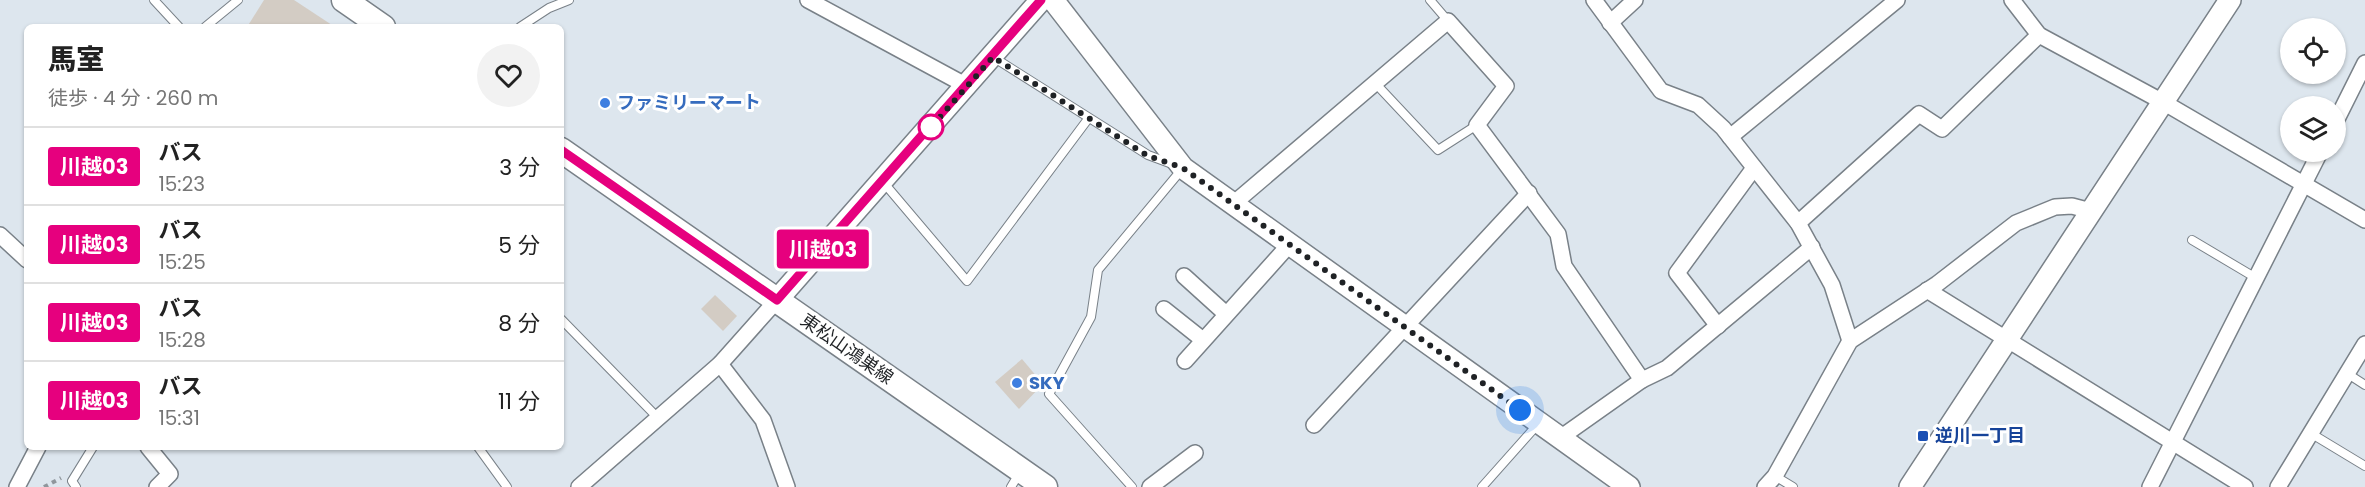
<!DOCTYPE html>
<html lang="ja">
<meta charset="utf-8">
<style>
body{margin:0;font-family:Poppins,"Noto Sans JP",sans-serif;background:#f2f2f2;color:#222;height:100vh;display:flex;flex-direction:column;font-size:22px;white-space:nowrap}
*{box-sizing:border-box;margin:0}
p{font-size:20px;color:#767676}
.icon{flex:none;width:33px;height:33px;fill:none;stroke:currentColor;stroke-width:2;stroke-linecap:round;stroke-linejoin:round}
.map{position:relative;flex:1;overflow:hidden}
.side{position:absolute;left:24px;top:24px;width:540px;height:426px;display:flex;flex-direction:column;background:#fff;border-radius:9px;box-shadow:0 2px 4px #0004}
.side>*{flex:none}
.badge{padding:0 12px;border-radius:4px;font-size:21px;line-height:39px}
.controls{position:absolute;left:2280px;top:18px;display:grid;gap:12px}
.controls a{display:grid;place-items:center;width:66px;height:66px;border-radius:50%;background:#fff;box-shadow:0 2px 4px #0004;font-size:30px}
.you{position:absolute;width:30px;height:30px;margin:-15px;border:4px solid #fff;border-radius:50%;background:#1a73e8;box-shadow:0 0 0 9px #1a73e833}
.map>.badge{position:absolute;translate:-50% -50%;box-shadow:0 0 0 3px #fff}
.round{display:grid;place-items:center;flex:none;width:63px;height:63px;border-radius:32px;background:#f2f2f2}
.overview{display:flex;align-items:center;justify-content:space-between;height:102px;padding:0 24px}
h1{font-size:28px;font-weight:800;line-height:45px}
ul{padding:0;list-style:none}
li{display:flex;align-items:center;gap:18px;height:78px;padding:0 24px;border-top:2px solid #e0e0e0}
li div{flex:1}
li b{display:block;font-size:22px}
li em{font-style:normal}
li .badge{min-width:66px;font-weight:700;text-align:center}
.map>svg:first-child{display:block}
</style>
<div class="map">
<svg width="2365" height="487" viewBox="0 0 2365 487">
<rect width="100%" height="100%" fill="#dde6ee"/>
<g fill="#d3ccc4">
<path d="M264 0H294L335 27H247Z"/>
<path d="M715 295 737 316 723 331 701 309Z"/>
<path d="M1022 359 1043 384 1019 409 995 382Z"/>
</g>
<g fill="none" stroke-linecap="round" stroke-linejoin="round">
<defs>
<g id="lane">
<path d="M154 0 179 27"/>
<path d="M1430 0 1448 21"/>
<path d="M205 27 238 0"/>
<path d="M520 27 549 8 569 0"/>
<path d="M993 57 1148 155 1183 168 1098 270 1091 317 1049 394 1132 487"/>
<path d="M1376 84 1438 150 1477 125"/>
<path d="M884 183 967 281 1088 119"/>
<path d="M2192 240 2256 278"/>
<path d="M561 319 658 418"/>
<path d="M2348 374 2365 385"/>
<path d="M2312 434 2365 466"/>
<path d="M478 447 507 487"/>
<path d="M1775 476 1793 487"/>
<path d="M76 487 72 481 93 447"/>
<path d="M1011 487 1020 472"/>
<path d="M1482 487 1538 424"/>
</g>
<g id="street">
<path d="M808 0 967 86"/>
<path d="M1594 0 1661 91 1698 105 1723 128 1798 223 1832 285 1850 341"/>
<path d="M2012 0 2039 35 2163 102 2365 220"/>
<path d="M1610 23 1635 0"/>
<path d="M2336 121 2365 63"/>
<path d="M1730 137 1897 0"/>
<path d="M1233 204 1448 21 1506 86 1477 125 1558 234 1564 266 1642 380"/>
<path d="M1798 223 1919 114 1942 129 2039 35"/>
<path d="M0 235 27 260"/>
<path d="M1184 276 1226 314"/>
<path d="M1927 290 2245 487"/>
<path d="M1164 309 1203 340"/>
<path d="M1718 326 1677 273 1754 168"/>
<path d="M1185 361 1289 245"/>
<path d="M720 364 763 420 787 487"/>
<path d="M1314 425 1529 193"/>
<path d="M1560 438 1642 380 1667 368 1812 247"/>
<path d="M148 447 170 474 157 487"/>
<path d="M17 487 38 447"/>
<path d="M579 487 720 364 777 300"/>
<path d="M1150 487 1195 453"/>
<path d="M1765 487 1775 476 1850 341 1937 284 2016 223 2055 207 2072 206 2091 211"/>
<path d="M2150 487 2320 152"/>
<path d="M2278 487 2365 344"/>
</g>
<g id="secondary">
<path d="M1053 0 1183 168 1629 487"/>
<path d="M777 300 1041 0"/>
<path d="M1910 487 2230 0"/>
</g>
<g id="primary">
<path d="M344 0 383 27"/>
<path d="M561 150 1045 487"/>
</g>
</defs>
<use href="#lane" stroke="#798188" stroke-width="10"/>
<use href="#street" stroke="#798188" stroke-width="18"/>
<use href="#secondary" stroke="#798188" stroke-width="24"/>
<use href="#primary" stroke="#798188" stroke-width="27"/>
<path stroke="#8f969c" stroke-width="4" stroke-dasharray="4.5 4.5" stroke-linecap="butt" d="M44 487 61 478"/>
<use href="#lane" stroke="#fff" stroke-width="8"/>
<use href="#street" stroke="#fff" stroke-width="15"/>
<use href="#secondary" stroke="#fff" stroke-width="21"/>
<use href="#primary" stroke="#fff" stroke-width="24"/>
</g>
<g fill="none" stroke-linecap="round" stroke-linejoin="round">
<defs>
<path id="line" d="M561 150 777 300 1041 0"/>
</defs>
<use href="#line" stroke="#fff" stroke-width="14"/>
<use href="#line" stroke="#e6007e" stroke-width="9"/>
<path stroke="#1f2225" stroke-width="6" stroke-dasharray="0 10.8" d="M931 127 925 134 993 57 1148 156 1183 168 1520 410"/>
</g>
<g fill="#3f7fe0" stroke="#fff" stroke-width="2">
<circle cx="605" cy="103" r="6"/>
<circle cx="1017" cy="383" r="6"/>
</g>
<circle fill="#fff" stroke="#e6007e" stroke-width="3" cx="931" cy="127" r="12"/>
<rect fill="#1a4fb4" stroke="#fff" stroke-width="2" x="1917" y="430" width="12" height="12" rx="3"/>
<g text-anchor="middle" stroke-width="6" stroke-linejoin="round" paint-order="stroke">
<g font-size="18" font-weight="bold" fill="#366cbe" stroke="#fff" text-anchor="start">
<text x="617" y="109">ファミリーマート</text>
<text x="1029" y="389">SKY</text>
</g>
<g font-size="18" fill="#1f2225" stroke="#fff">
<text transform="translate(847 349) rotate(35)" y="6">東松山鴻巣線</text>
</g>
<g font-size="18" font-weight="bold" fill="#164399" stroke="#fff" text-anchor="start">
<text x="1935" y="442">逆川一丁目</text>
</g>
</g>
</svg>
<div class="controls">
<a><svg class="icon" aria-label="locate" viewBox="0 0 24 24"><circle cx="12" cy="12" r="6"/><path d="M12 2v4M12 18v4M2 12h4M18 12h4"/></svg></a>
<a><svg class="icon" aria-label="layers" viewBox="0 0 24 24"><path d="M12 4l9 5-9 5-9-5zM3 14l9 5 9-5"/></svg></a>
</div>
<div class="you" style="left:1520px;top:410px"></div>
<b class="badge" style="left:823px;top:249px;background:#e6007e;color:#fff">川越03</b>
<section class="side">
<div class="overview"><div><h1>馬室</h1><p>徒歩 · 4 分 · 260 m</p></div><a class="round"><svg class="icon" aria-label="heart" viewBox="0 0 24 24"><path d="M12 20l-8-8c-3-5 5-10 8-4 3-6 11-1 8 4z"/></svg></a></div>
<ul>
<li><span class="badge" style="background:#e6007e;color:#fff">川越03</span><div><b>バス</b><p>15:23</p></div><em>3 分</em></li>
<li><span class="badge" style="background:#e6007e;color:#fff">川越03</span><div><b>バス</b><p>15:25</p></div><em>5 分</em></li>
<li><span class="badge" style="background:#e6007e;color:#fff">川越03</span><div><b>バス</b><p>15:28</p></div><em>8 分</em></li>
<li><span class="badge" style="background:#e6007e;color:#fff">川越03</span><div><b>バス</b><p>15:31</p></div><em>11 分</em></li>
</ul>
</section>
</div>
